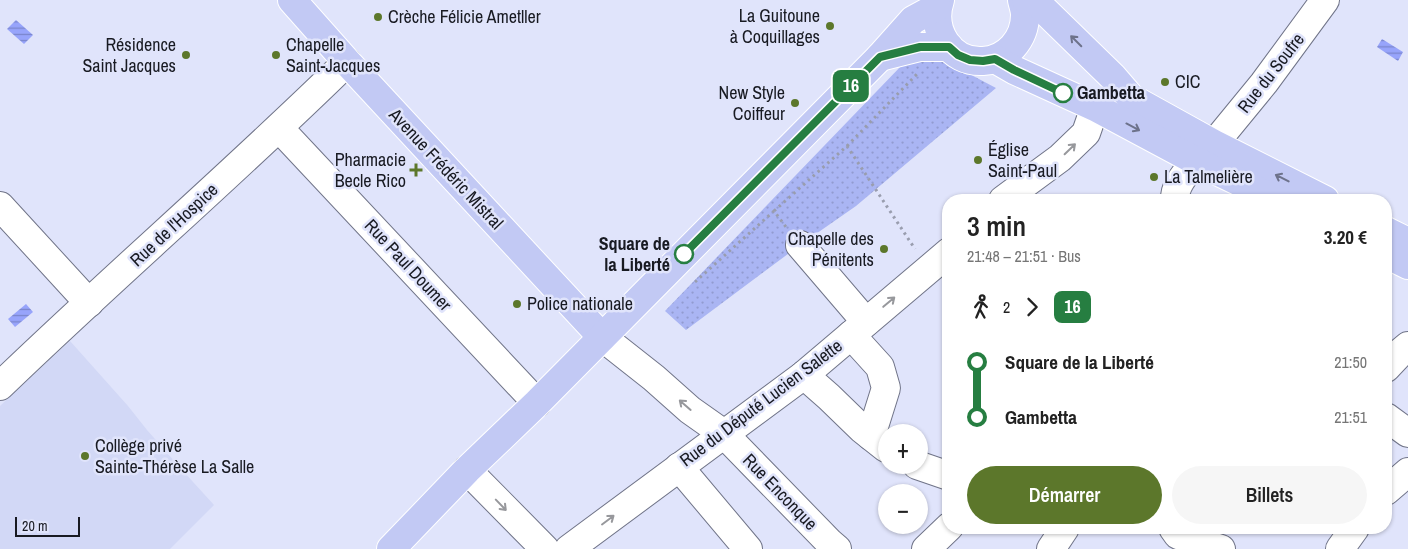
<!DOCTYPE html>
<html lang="fr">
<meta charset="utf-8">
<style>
body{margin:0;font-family:"Archivo Narrow",sans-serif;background:#f6f6f6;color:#222;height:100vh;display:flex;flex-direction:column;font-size:19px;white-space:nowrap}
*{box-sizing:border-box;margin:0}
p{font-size:16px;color:#767676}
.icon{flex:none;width:28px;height:28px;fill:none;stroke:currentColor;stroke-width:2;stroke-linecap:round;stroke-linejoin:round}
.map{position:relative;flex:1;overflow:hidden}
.side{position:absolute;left:942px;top:194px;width:450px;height:340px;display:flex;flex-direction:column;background:#fff;border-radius:20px;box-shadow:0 1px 4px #0004}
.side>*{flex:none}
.badge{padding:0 10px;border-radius:8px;font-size:18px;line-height:32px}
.controls{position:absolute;left:878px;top:424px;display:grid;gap:10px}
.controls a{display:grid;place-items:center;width:50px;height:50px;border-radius:50%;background:#fff;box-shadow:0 1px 4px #0004;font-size:25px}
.scale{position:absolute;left:15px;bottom:12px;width:65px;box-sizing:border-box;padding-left:5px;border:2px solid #181a22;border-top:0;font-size:14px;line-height:18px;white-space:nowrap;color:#181a22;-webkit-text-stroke:4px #e0e4fb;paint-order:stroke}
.map>.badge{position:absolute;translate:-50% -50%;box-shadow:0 0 0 2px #fff}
.legs{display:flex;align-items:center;gap:8px;height:55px;padding:0 25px;font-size:16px}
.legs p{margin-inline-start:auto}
.summary{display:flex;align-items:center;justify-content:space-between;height:85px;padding:0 25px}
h1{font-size:28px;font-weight:600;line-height:38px}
.primary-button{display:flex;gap:10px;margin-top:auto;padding:10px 25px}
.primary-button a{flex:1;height:58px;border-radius:30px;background:#5c772b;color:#fff;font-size:20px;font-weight:600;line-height:58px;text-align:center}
.primary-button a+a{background:#f6f6f6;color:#222}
ul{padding:0 25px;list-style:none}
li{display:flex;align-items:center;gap:18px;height:55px;font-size:19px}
li i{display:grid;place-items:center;width:8px;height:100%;margin:0 6px;background:currentColor}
li i::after{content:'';width:12px;height:12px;margin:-6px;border:4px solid;border-radius:50%;background:#fff}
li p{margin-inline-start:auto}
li:first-child i{background:linear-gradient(#0000 50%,currentColor 0)}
li:last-child i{background:linear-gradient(currentColor 50%,#0000 0)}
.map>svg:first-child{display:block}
</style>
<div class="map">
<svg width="1408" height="549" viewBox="0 0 1408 549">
<defs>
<pattern id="garden-dots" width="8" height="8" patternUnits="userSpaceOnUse" patternTransform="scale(1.25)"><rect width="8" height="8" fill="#aab5f3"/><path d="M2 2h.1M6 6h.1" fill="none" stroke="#929bd0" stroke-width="1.8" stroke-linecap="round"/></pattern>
<pattern id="water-rules" width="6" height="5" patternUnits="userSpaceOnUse" patternTransform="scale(1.25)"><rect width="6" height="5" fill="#97a4fb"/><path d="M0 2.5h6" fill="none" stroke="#7a85cb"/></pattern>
</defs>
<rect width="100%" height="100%" fill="#e0e4fb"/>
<path fill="#d2d8f6" d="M70 341 128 406 147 430 183 471 214 505 170 549H0V406Z"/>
<path fill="url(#garden-dots)" d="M922 56 941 59 996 88 856 206 800 245 686 330 665 311 903 64Z"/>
<g fill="url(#water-rules)">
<path d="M16 20 33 35 24 44 7 29Z"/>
<path d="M1382 39 1403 52 1398 61 1377 47Z"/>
<path d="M26 304 33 312 15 327 8 319Z"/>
</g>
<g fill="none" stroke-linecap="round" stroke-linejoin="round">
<defs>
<g id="minor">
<path d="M279 128 537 403"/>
<path d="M1214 144 1264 83 1325 0"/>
<path d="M1003 200 1060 158 1086 133 1095 107"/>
<path d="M1175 200C1174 185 1187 172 1196 161"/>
<path d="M0 206 89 303"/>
<path d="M800 245 866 322"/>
<path d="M851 335 880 367 886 388 871 436"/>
<path d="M602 337 654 378 690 410 724 434 830 543 837 549"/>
<path d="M1386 368 1402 351 1408 346"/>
<path d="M804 375 829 397 862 429 886 448"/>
<path d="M0 386C114 276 234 173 347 62"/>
<path d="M1386 417 1408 433"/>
<path d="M917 465 949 476"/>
<path d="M679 467 748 549"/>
<path d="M467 470 545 549"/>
<path d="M1386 491 1408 472"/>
<path d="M1173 528 1178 535 1221 549"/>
<path d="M569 549 804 375 949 252"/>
<path d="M926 549 949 527"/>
<path d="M1051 549 1065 528"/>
<path d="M1340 549 1355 528"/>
</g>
<g id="major">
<path d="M292 0 347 62 602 337"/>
<path d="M940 0C930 30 950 63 983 61 1007 60 1025 39 1025 15 1025 10 1023 5 1022 0"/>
<path d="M1026 0 1038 4 1113 77 1131 98 1214 144 1325 200"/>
<path d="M880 57 920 47H949"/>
<path d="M995 59 1014 70 1095 107 1196 161 1277 200"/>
<path d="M1386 231 1408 242"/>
<path d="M1386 254 1408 265"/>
<path d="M391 549 467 470 537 403 880 57 913 20 937 7"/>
</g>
</defs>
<use href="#minor" stroke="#707488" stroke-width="30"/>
<use href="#major" stroke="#fff" stroke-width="30"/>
<g stroke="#999dae" stroke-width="3" stroke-dasharray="2.5 4" stroke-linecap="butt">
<path d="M847 146 918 73"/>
<path d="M774 211 847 146 915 249"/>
<path d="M695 282 774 211 786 227"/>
</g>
<use href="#minor" stroke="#fff" stroke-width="28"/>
<use href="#major" stroke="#c2c9f4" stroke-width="28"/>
</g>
<defs><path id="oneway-shaft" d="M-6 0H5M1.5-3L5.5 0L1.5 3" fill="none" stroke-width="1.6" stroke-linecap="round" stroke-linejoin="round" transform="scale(1.25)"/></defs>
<g stroke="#6d728b">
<use href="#oneway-shaft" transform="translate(1076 41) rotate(-135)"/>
<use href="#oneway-shaft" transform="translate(1133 127) rotate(28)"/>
<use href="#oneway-shaft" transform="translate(1282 178) rotate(-153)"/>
</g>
<g stroke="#97989c">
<use href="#oneway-shaft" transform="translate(1070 149) rotate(-44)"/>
<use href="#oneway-shaft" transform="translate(889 302) rotate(-40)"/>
<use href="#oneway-shaft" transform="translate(685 405) rotate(-139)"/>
<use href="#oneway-shaft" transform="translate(501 505) rotate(46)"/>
<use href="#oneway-shaft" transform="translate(608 520) rotate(-37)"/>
</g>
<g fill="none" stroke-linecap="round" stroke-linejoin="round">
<defs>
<path id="line-1" d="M684 254 880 57 920 47H949L958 55 970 60 983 61 995 59 1014 70 1063 93"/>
</defs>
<use href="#line-1" stroke="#fff" stroke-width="11"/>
<use href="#line-1" stroke="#267e41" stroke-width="8"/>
</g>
<g fill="#5c772b" stroke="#e0e4fb" stroke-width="2">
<circle cx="378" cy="17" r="5"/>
<circle cx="830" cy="26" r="5"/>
<circle cx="186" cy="55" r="5"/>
<circle cx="276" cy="55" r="5"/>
<circle cx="1165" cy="82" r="5"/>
<circle cx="795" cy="103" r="5"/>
<circle cx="978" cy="160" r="5"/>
<path d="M413.5 162.5h5v5h5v5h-5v5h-5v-5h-5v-5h5z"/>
<circle cx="1154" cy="177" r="5"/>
<circle cx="884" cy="249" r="5"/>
<circle cx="517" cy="304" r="5"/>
<circle cx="85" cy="456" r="5"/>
</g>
<g fill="#fff" stroke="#267e41" stroke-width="2.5">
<circle cx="1063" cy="93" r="9"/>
<circle cx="684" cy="254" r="9"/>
</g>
<g text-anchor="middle" stroke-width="5" stroke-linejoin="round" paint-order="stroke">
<g font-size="18" fill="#181a22" stroke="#e0e4fb" text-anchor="start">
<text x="820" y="22" text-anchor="end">La Guitoune<tspan x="820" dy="21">à Coquillages</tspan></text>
<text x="388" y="23">Crèche Félicie Ametller</text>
<text x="176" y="51" text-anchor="end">Résidence<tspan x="176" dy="21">Saint Jacques</tspan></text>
<text x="286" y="51">Chapelle<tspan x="286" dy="21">Saint-Jacques</tspan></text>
<text x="1175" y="88">CIC</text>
<text x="785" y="99" text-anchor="end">New Style<tspan x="785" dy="21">Coiffeur</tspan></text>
<text x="988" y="156">Église<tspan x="988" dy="21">Saint-Paul</tspan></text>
<text x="406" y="166" text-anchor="end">Pharmacie<tspan x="406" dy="21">Becle Rico</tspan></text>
<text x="1164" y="183">La Talmelière</text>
<text x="874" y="245" text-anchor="end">Chapelle des<tspan x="874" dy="21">Pénitents</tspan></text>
<text x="527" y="310">Police nationale</text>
<text x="95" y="452">Collège privé<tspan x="95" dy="21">Sainte-Thérèse La Salle</tspan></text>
</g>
<g font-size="18" fill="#181a22" stroke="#e0e4fb">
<text transform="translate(1271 73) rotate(-52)" y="6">Rue du Soufre</text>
<text transform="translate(446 169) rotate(47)" y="6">Avenue Frédéric Mistral</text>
<text transform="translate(174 225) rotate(-43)" y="6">Rue de l'Hospice</text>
<text transform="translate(408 265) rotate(47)" y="6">Rue Paul Doumer</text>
<text transform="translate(761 403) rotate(-37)" y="6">Rue du Député Lucien Salette</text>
<text transform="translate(780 492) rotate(46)" y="6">Rue Enconque</text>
</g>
<g font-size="18" font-weight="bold" fill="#181a22" stroke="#e0e4fb" text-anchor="start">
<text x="1077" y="99">Gambetta</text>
<text x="670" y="250" text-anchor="end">Square de<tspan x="670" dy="21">la Liberté</tspan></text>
</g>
</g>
</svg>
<div class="controls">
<a>+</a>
<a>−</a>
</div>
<div class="scale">20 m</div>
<b class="badge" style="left:851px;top:86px;background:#267e41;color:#fff">16</b>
<section class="side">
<div class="summary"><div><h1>3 min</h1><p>21:48 – 21:51 · Bus</p></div><b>3.20 €</b></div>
<div class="legs"><svg class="icon" aria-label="walk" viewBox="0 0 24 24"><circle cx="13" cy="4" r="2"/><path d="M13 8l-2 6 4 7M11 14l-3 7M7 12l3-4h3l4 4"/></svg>2<svg class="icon" aria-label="forward" viewBox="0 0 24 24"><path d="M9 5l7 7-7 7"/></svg><b class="badge" style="background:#267e41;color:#fff">16</b></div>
<ul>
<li><i style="color:#267e41"></i><b>Square de la Liberté</b><p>21:50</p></li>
<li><i style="color:#267e41"></i><b>Gambetta</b><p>21:51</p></li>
</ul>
<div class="primary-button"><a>Démarrer</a><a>Billets</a></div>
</section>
</div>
